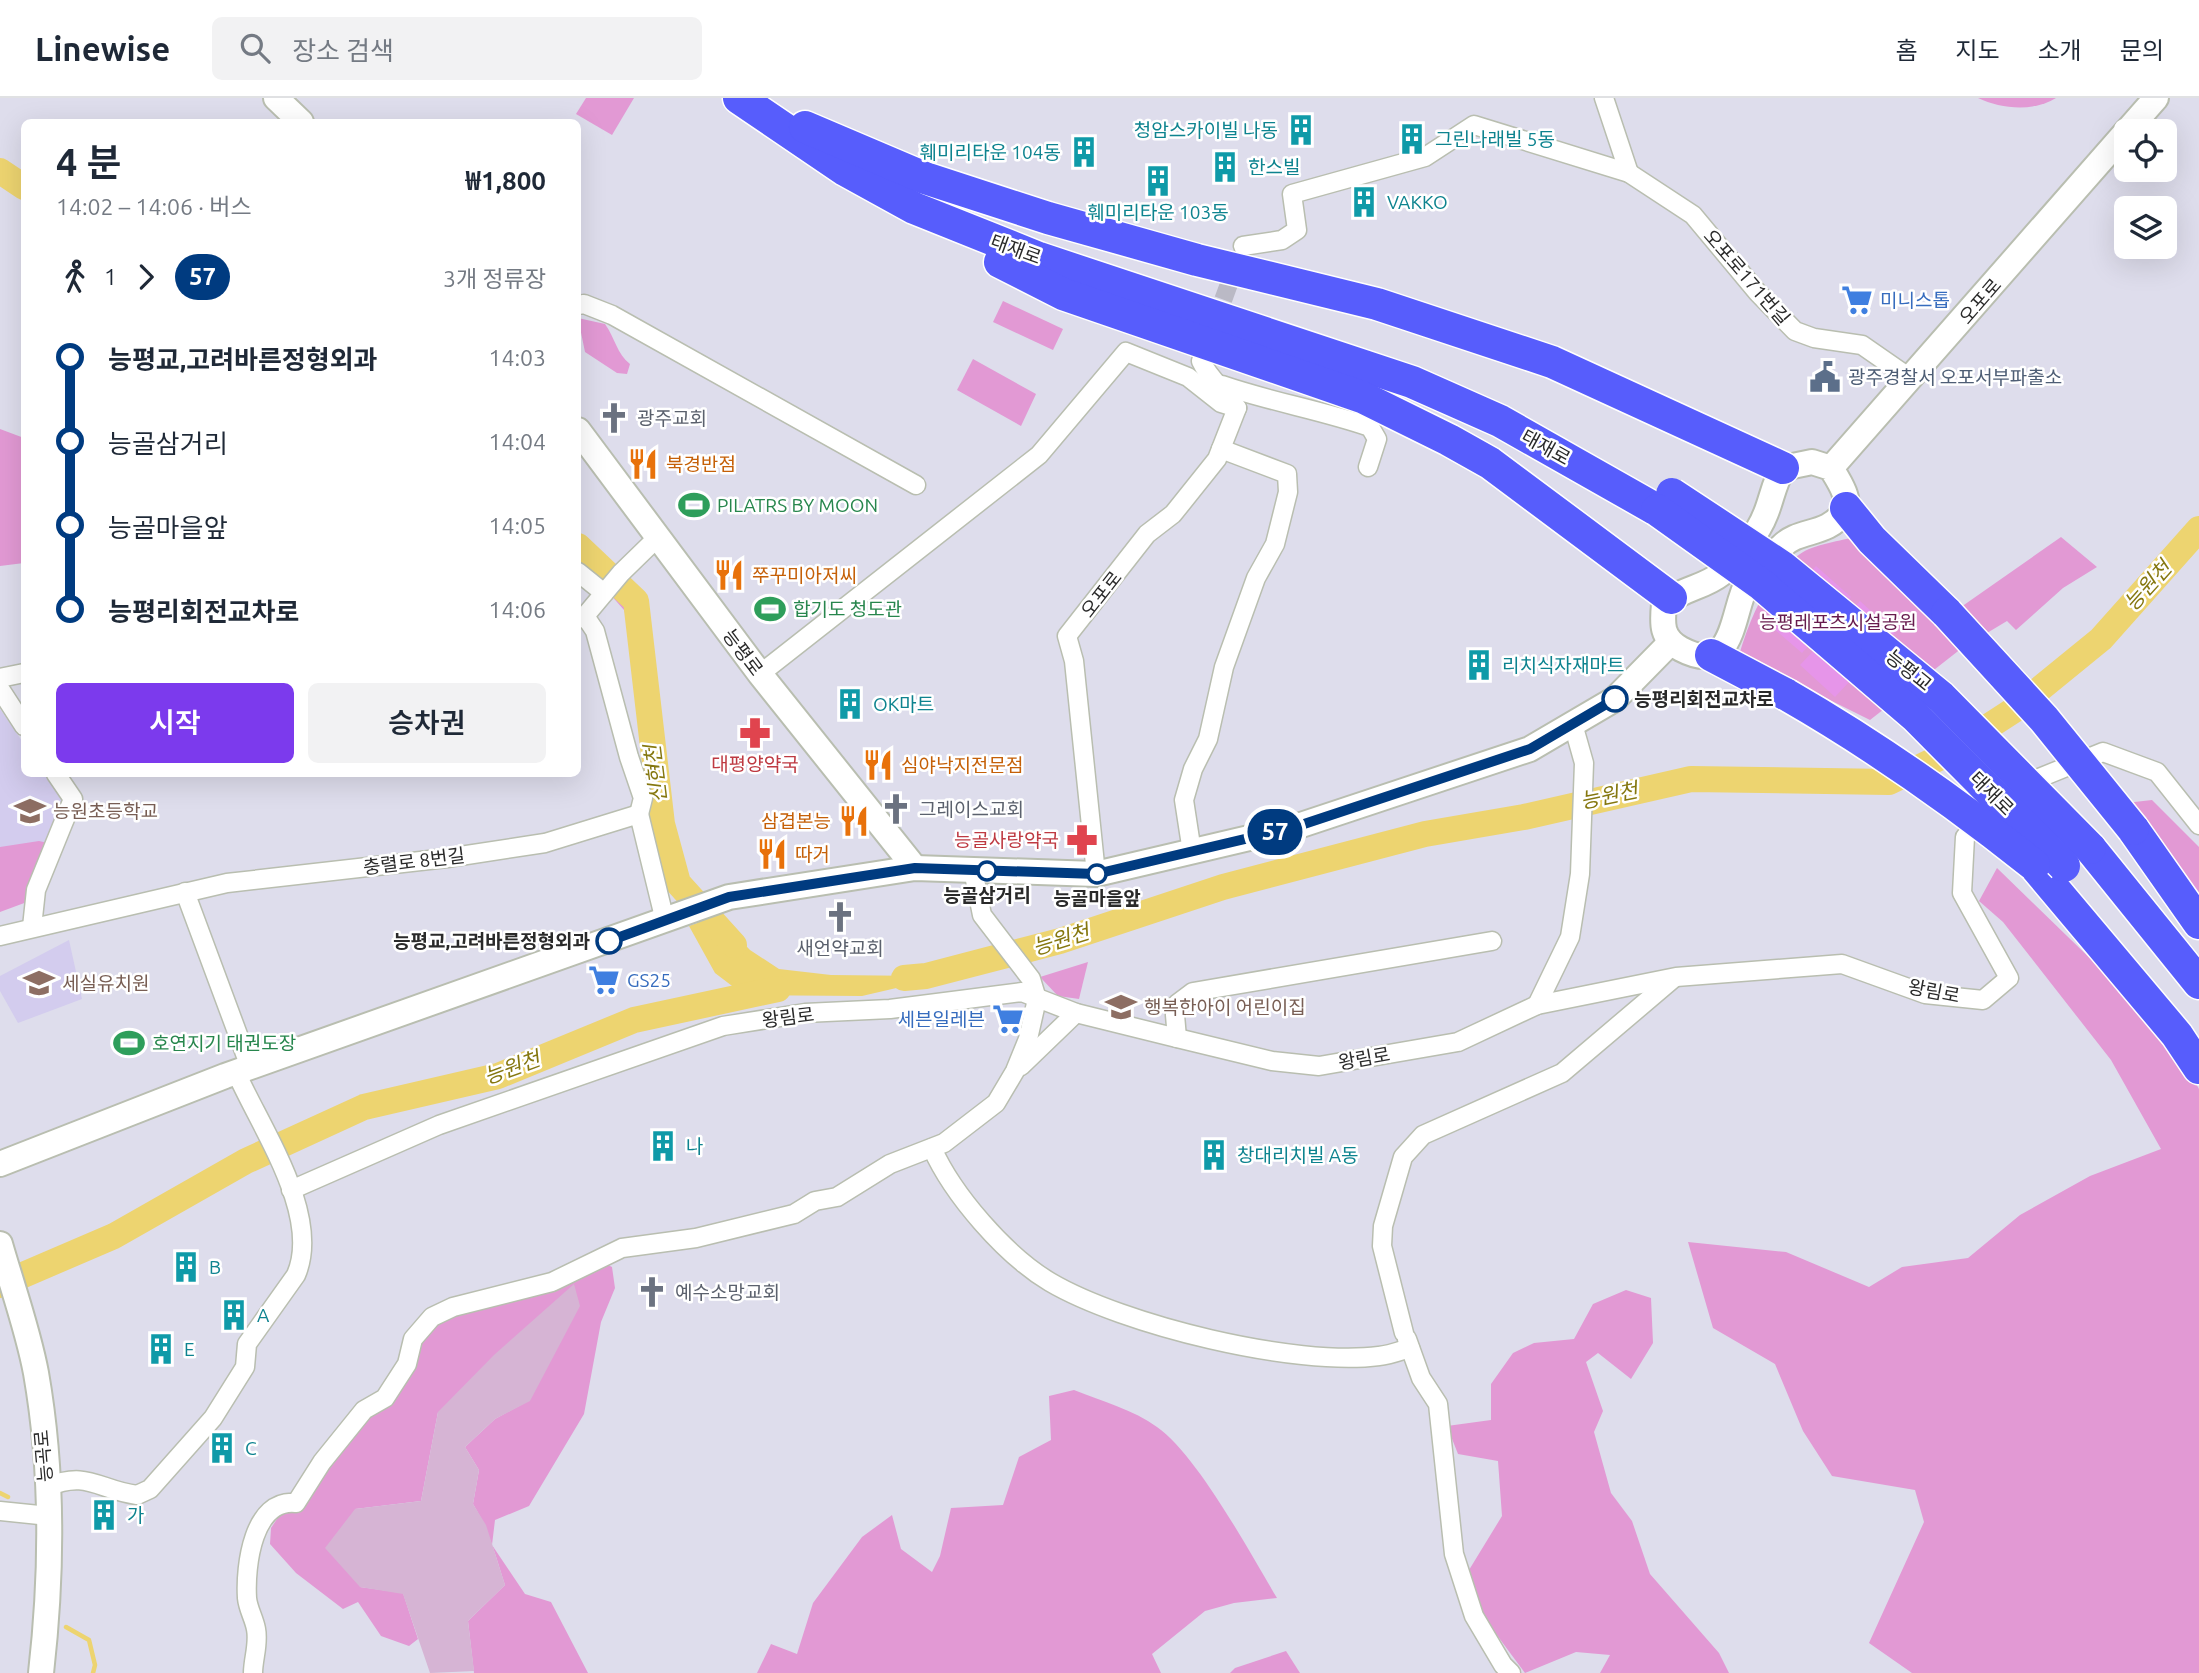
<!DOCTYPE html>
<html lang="ko">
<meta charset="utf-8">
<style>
body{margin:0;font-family:Ubuntu,"Noto Sans KR",sans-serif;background:#f2f2f3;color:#1f2937;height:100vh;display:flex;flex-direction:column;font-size:26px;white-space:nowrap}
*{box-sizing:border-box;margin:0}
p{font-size:23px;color:#747a83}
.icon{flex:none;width:38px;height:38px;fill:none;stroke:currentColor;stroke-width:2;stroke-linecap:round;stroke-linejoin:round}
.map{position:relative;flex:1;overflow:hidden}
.details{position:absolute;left:21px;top:21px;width:560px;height:658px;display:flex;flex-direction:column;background:#fff;border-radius:10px;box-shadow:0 7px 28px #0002}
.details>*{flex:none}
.badge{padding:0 14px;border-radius:23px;font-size:24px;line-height:46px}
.controls{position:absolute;left:2114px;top:21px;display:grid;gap:14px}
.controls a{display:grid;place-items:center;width:63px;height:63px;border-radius:10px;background:#fff;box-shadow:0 7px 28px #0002;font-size:35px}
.map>.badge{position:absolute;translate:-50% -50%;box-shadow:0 0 0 4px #fff}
.legs{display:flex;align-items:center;gap:10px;height:77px;padding:0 35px;font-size:23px}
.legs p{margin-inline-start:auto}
.overview{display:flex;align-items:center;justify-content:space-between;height:119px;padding:0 35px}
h1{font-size:38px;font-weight:600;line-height:52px}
.action{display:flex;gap:14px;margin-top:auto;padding:14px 35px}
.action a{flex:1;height:80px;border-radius:10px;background:#7c3aed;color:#fff;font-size:28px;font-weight:600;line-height:80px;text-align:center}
.action a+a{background:#f2f2f3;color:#1f2937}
ul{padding:0 35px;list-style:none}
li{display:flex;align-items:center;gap:24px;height:84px;font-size:26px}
li i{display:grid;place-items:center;width:10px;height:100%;margin:0 9px;background:currentColor}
li i::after{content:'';width:18px;height:18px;margin:-9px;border:5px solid;border-radius:50%;background:#fff}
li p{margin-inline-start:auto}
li:first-child i{background:linear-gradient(#0000 50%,currentColor 0)}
li:last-child i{background:linear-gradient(currentColor 50%,#0000 0)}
header{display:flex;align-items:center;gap:42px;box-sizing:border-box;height:98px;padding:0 35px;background:#fff;border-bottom:2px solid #e0e1e3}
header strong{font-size:33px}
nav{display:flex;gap:38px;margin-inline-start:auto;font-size:24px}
.search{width:490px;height:63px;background:#f2f2f3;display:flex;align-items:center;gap:18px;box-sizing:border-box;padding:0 24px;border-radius:10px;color:#747a83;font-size:26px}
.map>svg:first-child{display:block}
</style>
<header>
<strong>Linewise</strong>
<div class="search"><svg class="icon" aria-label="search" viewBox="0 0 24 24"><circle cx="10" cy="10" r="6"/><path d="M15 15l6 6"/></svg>장소 검색</div>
<nav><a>홈</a><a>지도</a><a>소개</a><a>문의</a></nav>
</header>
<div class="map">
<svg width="2199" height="1575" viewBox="0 0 2199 1575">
<rect width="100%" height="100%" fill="#deddec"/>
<g fill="#d3ccee">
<path d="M0 611 24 646V676H45L61 702 53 736 0 814Z"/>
<path d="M69 842 82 901 18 925 0 893V878Z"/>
</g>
<g fill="#e299d4">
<path d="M586 0H634L612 37 576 16Z"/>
<path d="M1978 0H2056C2034 14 2001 11 1978 0Z"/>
<path d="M1003 203 1063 231 1053 252 993 224Z"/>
<path d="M578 220 605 226C615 240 617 256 630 266L627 276 617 275 585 254Z"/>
<path d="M973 261 1036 296 1021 328 957 292Z"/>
<path d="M0 331 24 340V465L0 468Z"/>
<path d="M1858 438 1941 523 2061 439 2097 469 2063 490 2016 532 2007 523 1962 550 1870 622 1739 557C1751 518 1766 480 1800 456 1814 446 1841 443 1858 438Z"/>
<path d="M618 487 635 503 643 589 639 560 624 512 609 495Z"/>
<path d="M2152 702 2199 749V815L2126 705Z"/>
<path d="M39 743 48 745 27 804 0 814V749Z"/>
<path d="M666 746 680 799 672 794Z"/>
<path d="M1997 770 2169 937 2199 991V1575H1912L1869 1545 1924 1424 1915 1392 1832 1378 1803 1333 1775 1266 1713 1230 1688 1144 1786 1154 1869 1189 1902 1169 1968 1160 2020 1117 2090 1078 2161 1051 2111 962 2003 824 1979 803Z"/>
<path d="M1088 864 1079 901 1058 898 1040 879Z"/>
<path d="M602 1164 612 1169 615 1190 601 1224 584 1316 529 1408 495 1422 492 1447 525 1496 551 1504 588 1575H474L468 1523 505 1487C496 1459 489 1432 473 1406L479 1372 465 1349 495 1321 530 1302 438 1314 421 1403 355 1411 360 1489 403 1495 418 1541 409 1548 381 1538 358 1504 343 1511 296 1475 270 1446 271 1430 285 1409 301 1405 417 1243 437 1222Z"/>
<path d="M1626 1192 1651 1200 1653 1245 1631 1281 1598 1255 1586 1264 1603 1313 1594 1334 1611 1395 1632 1423 1650 1476 1719 1555 1729 1575H1600L1610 1557 1576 1554 1525 1575 1482 1517 1469 1472 1502 1418 1498 1363 1458 1356 1447 1328 1491 1322V1286L1513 1255 1534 1245 1574 1241 1593 1206Z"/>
<path d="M1074 1292C1101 1303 1134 1312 1157 1329 1198 1358 1250 1455 1277 1500L1234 1505 1205 1513 1152 1556 1161 1575H757L771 1546 797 1556 813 1505 862 1439 892 1417 901 1451 932 1474 940 1458 951 1410 1003 1407 1019 1359 1051 1342 1049 1298Z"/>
<path d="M1286 1553 1300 1575H1230L1235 1570Z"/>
</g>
<path fill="#d6b4d4" d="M574 1186 580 1208 530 1303 495 1321 465 1349 479 1372 473 1406 486 1427 505 1487 468 1523 474 1573 430 1575 403 1496 360 1489 325 1450 355 1411 421 1403 438 1314 494 1257Z"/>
<g fill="#e695e9">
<path d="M1816 468 1851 499 1802 555 1766 524Z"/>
<path d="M1860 503 1895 535 1835 599 1800 567Z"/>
</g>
<g fill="#edd470">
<path d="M676 776 695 796 680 799Z"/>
<path d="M717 818 750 852 779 871 831 877 926 878 959 870 918 885 862 898 744 897 715 875 689 828Z"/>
</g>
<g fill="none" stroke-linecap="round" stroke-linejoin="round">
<g stroke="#edd470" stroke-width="4.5">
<path d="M0 1395 8 1399"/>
<path d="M66 1529 89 1542 95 1567 93 1575"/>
</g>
<g stroke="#edd470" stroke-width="26">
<path d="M0 73 24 89"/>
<path d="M578 448 636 503 662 726 678 785 734 847"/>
<path d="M904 880 926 878 1060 843 1223 789 1425 736 1524 719 1691 681 1889 684 1943 658 2014 612 2101 541 2199 431"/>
<path d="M0 1187 114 1138 246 1063 364 1009 498 978 634 922 778 891"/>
</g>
<path stroke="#bab9c5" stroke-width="18" stroke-dasharray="18 9" stroke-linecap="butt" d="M1214 227 1237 164"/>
<defs>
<g id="street">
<path d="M1604 0 1629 75"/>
<path d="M1243 148 1282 142 1297 132 1292 96 1425 59 1474 27 1629 75 1693 117 1758 195 1795 233 1814 240 1862 247 1911 281"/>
<path d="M578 207 584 206 612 217 916 387"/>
<path d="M1222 287C1271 304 1321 312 1370 329L1377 341 1368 369"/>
<path d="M578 474 604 495"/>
<path d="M585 518 621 475 657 440"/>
<path d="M578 521 585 518 595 533 629 659 643 700 639 716"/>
<path d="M760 576 1039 357 1126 254 1188 279 1221 305 1237 310"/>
<path d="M0 580 24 575"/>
<path d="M0 591 24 628"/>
<path d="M2022 687 2103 654 2157 674 2199 727"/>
<path d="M1192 754 1184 702 1193 671 1208 641 1224 569 1256 480 1275 446 1288 394 1287 376 1221 351"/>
<path d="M1096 776 1074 563 1067 538 1147 436 1173 416 1217 361 1237 310C1225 292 1209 281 1201 263"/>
<path d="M185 794 250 969"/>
<path d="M32 829 36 792 73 701 56 676"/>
<path d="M0 838 227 785 447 760 545 745 639 716 665 823"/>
<path d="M1537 907 1570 839 1580 776 1584 665 1573 626"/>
<path d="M1177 940 1175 917 1177 906 1193 894 1492 843"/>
<path d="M1021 968 1076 915"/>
<path d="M932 1050C953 1097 1005 1157 1050 1184 1123 1227 1295 1269 1379 1258 1389 1257 1400 1253 1410 1250"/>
<path d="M291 1092 439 1027 723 928 805 915 890 911 1022 894 1076 915 1177 940 1272 963 1319 968 1458 944 1537 907 1676 879 1842 866 1925 896 1983 902 2009 880 1962 795 1965 739 1983 721"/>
<path d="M1404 1235 1382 1148 1383 1128 1403 1059 1423 1037 1562 975 1674 880"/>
<path d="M1407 1241 1421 1280 1438 1306 1454 1456 1474 1518 1503 1567 1511 1575"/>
<path d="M47 1389C88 1372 98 1392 137 1397L150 1391 213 1320 245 1269 247 1246 296 1177C322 1117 260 1029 236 974"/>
<path d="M0 1413 49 1418"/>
<path d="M253 1575C253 1561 259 1546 256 1531 254 1520 248 1511 247 1500 245 1468 253 1400 296 1405L322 1364 364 1312 385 1300 407 1266 413 1241 432 1219 453 1209 552 1184 622 1150 696 1140 794 1116 815 1103 837 1099 890 1066 944 1045 996 1005 1015 973 1028 941 1037 901 1031 881 982 817 973 772"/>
</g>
<g id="secondary">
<path d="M276 0 301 24"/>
<path d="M2127 33 2156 0"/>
<path d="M578 332 760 576 915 770"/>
<path d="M1812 364 1831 370C1837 380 1853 403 1844 414 1826 439 1799 430 1781 449 1770 459 1755 470 1748 483 1731 513 1736 580 1681 551 1661 540 1662 526 1664 506 1683 490 1703 490 1721 476 1738 461 1758 436 1766 415 1772 400 1774 385 1783 370Z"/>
<path d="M1831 370 2126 34"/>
<path d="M0 1066 225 978 729 799 915 770 1096 776 1292 730 1530 651 1615 601 1670 545"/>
<path d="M0 1146C12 1188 28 1232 36 1275 53 1372 52 1478 41 1575"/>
</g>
<g id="highway">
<path d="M739 0 845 72 914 110 1039 160 1412 284 1500 323 1657 412"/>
<path d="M805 29 925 80 1048 120 1197 162 1377 206 1552 264 1783 370"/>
<path d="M1000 164 1063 196 1362 299 1449 342 1490 365 1671 500"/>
<path d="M1846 410 1872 442 1947 515"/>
<path d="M1711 557 1787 597"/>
<path d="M2133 731 2199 825"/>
<path d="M2090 750 2199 885"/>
<path d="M2034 767 2177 937 2199 970"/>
</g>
</defs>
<use href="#street" stroke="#b9beb0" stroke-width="21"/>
<use href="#secondary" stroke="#b9beb0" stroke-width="28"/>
<use href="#highway" stroke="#fff" stroke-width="35"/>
<use href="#street" stroke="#fff" stroke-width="18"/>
<use href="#secondary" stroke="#fff" stroke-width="24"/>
<use href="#highway" stroke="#575dfc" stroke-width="32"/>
<defs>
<g id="highway-bridge">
<path d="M1672 396 1781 468 1941 599 2090 750"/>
<path d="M1657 412 1762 487 1915 618 2064 768"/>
<path d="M1947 515 2044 621 2133 731"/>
<path d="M1787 597C1874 647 1955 704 2034 767"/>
</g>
</defs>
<use href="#highway-bridge" stroke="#fff" stroke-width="35" stroke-linecap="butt"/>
<use href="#highway-bridge" stroke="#575dfc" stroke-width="32"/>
</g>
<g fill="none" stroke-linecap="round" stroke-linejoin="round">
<defs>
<path id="line-1" d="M609 843 729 799 915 770 1096 776 1292 730 1530 651 1615 601"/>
</defs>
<use href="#line-1" stroke="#fff" stroke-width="16"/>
<use href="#line-1" stroke="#003b80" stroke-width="10"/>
</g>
<defs>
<symbol id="building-bare" viewBox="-9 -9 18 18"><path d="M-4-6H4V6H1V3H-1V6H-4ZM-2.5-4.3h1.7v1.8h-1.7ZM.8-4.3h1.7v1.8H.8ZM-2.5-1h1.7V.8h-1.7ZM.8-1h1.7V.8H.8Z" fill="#0f9aa8" stroke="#fff" stroke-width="2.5" paint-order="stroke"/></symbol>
<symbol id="supermarket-bare" viewBox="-9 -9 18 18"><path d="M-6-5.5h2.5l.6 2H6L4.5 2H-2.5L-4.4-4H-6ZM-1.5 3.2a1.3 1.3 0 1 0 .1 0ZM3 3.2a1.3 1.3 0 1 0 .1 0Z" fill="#3f7fe0" stroke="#fff" stroke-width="2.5" paint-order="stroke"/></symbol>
<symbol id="civic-bare" viewBox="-9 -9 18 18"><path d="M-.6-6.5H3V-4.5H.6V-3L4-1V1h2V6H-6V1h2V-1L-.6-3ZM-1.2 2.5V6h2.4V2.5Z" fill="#5c6f8a" stroke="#fff" stroke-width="2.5" paint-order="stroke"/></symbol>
<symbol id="church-bare" viewBox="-9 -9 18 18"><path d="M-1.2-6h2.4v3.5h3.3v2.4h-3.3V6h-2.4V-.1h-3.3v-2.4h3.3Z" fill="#6b7280" stroke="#fff" stroke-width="2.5" paint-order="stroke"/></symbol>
<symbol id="restaurant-bare" viewBox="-9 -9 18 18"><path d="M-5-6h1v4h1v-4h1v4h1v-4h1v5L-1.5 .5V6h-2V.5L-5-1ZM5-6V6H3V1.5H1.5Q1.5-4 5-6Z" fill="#e8710a" stroke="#fff" stroke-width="2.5" paint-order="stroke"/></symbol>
<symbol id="stadium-bare" viewBox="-9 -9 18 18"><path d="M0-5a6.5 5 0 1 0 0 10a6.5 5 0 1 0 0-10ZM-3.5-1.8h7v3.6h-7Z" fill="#2e9e5b" stroke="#fff" stroke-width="2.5" paint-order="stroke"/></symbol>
<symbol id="pharmacy-bare" viewBox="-9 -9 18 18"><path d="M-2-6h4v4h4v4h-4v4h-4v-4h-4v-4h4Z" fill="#e0444e" stroke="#fff" stroke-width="2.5" paint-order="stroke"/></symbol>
<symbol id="school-bare" viewBox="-9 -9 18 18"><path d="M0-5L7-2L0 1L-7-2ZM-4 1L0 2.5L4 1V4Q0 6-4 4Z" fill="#8d6e63" stroke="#fff" stroke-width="2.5" paint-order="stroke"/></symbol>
</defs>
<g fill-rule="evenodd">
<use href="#building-bare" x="1279" y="10" width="44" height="44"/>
<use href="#building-bare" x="1390" y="19" width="44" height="44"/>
<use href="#building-bare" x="1062" y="32" width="44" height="44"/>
<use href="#building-bare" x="1203" y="47" width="44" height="44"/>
<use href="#building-bare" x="1136" y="61" width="44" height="44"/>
<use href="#building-bare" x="1342" y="82" width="44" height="44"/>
<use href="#supermarket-bare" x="1835" y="180" width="44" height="44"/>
<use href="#civic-bare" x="1803" y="257" width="44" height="44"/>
<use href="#church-bare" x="592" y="298" width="44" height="44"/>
<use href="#restaurant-bare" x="621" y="344" width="44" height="44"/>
<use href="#stadium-bare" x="672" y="385" width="44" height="44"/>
<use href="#restaurant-bare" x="707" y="455" width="44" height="44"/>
<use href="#stadium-bare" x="748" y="489" width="44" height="44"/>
<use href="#building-bare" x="1457" y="545" width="44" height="44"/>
<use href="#building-bare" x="828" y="584" width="44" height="44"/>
<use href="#pharmacy-bare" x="733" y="613" width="44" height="44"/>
<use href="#restaurant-bare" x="856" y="645" width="44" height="44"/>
<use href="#church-bare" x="874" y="689" width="44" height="44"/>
<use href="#school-bare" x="8" y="691" width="44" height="44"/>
<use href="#restaurant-bare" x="832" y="701" width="44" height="44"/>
<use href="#pharmacy-bare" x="1060" y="720" width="44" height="44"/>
<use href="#restaurant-bare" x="750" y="734" width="44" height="44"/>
<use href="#church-bare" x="818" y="797" width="44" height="44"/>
<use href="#supermarket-bare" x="582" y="860" width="44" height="44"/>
<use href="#school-bare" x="17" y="863" width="44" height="44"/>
<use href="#school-bare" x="1099" y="887" width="44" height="44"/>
<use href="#supermarket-bare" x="986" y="899" width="44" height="44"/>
<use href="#stadium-bare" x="107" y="923" width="44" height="44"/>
<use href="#building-bare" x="641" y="1026" width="44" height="44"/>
<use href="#building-bare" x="1192" y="1035" width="44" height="44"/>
<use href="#building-bare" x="164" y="1147" width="44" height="44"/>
<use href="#church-bare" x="630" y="1172" width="44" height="44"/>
<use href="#building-bare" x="212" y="1195" width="44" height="44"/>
<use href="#building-bare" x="139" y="1229" width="44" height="44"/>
<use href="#building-bare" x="200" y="1328" width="44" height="44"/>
<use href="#building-bare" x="82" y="1395" width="44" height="44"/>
</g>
<g fill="#fff" stroke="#003b80" stroke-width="3.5">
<circle cx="1615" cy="601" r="12"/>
<circle cx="987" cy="773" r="9"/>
<circle cx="1097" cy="776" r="9"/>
<circle cx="609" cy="843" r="12"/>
</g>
<g text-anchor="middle" stroke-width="5" stroke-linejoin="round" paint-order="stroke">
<g font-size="19" fill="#0d838f" stroke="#fff" text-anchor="start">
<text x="1278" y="39" text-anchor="end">청암스카이빌 나동</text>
<text x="1435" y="48">그린나래빌 5동</text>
<text x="1061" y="61" text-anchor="end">훼미리타운 104동</text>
<text x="1248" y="76">한스빌</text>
<text x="1387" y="111">VAKKO</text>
<text x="1158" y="121" text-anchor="middle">훼미리타운 103동</text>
<text x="1502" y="574">리치식자재마트</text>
<text x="873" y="613">OK마트</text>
<text x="686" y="1055">나</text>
<text x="1237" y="1064">창대리치빌 A동</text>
<text x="209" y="1176">B</text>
<text x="257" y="1224">A</text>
<text x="184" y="1258">E</text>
<text x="245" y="1357">C</text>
<text x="127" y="1424">가</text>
</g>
<g font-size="19" fill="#2a2a2a" stroke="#fff">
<text transform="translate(1016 151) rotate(20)" y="7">태재로</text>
<text transform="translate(1747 179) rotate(49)" y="7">오포로171번길</text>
<text transform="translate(1980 203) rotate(-49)" y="7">오포로</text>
<text transform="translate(1546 349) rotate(29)" y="7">태재로</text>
<text transform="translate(1101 496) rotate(-52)" y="7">오포로</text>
<text transform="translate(743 554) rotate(53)" y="7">능평로</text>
<text transform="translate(1909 572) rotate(39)" y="7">능평교</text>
<text transform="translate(1992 695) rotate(45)" y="7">태재로</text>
<text transform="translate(414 763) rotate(-7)" y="7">충렬로 8번길</text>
<text transform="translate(1934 893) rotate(11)" y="7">왕림로</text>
<text transform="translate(788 919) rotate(-7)" y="7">왕림로</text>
<text transform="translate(1364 960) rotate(-10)" y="7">왕림로</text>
<text transform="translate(43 1358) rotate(-95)" y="7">능곡로</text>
</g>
<g font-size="19" fill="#366cbe" stroke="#fff" text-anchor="start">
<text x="1880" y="209">미니스톱</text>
<text x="627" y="889">GS25</text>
<text x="985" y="928" text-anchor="end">세븐일레븐</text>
</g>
<g font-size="19" fill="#4e5e75" stroke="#fff" text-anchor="start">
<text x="1848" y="286">광주경찰서 오포서부파출소</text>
</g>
<g font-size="19" fill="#5b616d" stroke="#fff" text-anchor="start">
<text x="637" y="327">광주교회</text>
<text x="919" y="718">그레이스교회</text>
<text x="840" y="857" text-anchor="middle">새언약교회</text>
<text x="675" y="1201">예수소망교회</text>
</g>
<g font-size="19" fill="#c56008" stroke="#fff" text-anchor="start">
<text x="666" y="373">북경반점</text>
<text x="752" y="484">쭈꾸미아저씨</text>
<text x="901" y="674">심야낙지전문점</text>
<text x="831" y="730" text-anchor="end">삼겹본능</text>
<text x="795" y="763">따거</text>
</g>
<g font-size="19" fill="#27864d" stroke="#fff" text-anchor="start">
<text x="717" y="414">PILATRS BY MOON</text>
<text x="793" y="518">합기도 청도관</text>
<text x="152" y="952">호연지기 태권도장</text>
</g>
<g font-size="19" fill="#671b4e" stroke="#fff">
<text x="1838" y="531">능평레포츠시설공원</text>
</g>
<g font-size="19" font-weight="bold" fill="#2a2a2a" stroke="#fff">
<text x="1634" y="608" text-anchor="start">능평리회전교차로</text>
<text x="987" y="804">능골삼거리</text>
<text x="1097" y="807">능골마을앞</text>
<text x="590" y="850" text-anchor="end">능평교,고려바른정형외과</text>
</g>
<g font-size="19" fill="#be3a42" stroke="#fff">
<text x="755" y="673">대평양약국</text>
<text x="1059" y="749" text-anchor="end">능골사랑약국</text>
</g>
<g font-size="19" fill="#785e54" stroke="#fff" text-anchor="start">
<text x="53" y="720">능원초등학교</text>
<text x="62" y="892">세실유치원</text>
<text x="1144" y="916">행복한아이 어린이집</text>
</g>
<g font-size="21" font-style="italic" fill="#85770f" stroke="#fff">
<text transform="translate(2148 488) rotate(-48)" y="7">능원천</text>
<text transform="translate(656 676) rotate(-97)" y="7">신현천</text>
<text transform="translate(1609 698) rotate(-12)" y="7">능원천</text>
<text transform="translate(1061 842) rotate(-17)" y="7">능원천</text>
<text transform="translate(512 970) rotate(-20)" y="7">능원천</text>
</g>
</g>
</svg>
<div class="controls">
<a><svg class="icon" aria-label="locate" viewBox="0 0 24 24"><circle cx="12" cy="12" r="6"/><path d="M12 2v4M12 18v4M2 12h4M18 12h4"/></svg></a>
<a><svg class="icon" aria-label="layers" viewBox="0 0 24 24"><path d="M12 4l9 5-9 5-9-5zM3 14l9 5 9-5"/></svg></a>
</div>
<b class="badge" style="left:1275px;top:734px;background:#003b80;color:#fff">57</b>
<section class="details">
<div class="overview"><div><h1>4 분</h1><p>14:02 – 14:06 · 버스</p></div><b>₩1,800</b></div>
<div class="legs"><svg class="icon" aria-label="walk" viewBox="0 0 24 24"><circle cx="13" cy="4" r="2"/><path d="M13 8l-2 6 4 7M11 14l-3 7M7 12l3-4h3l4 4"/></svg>1<svg class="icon" aria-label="forward" viewBox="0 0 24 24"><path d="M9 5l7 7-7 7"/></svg><b class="badge" style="background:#003b80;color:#fff">57</b><p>3개 정류장</p></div>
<ul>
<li><i style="color:#003b80"></i><b>능평교,고려바른정형외과</b><p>14:03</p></li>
<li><i style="color:#003b80"></i><span>능골삼거리</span><p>14:04</p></li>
<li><i style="color:#003b80"></i><span>능골마을앞</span><p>14:05</p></li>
<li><i style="color:#003b80"></i><b>능평리회전교차로</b><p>14:06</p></li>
</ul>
<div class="action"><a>시작</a><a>승차권</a></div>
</section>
</div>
